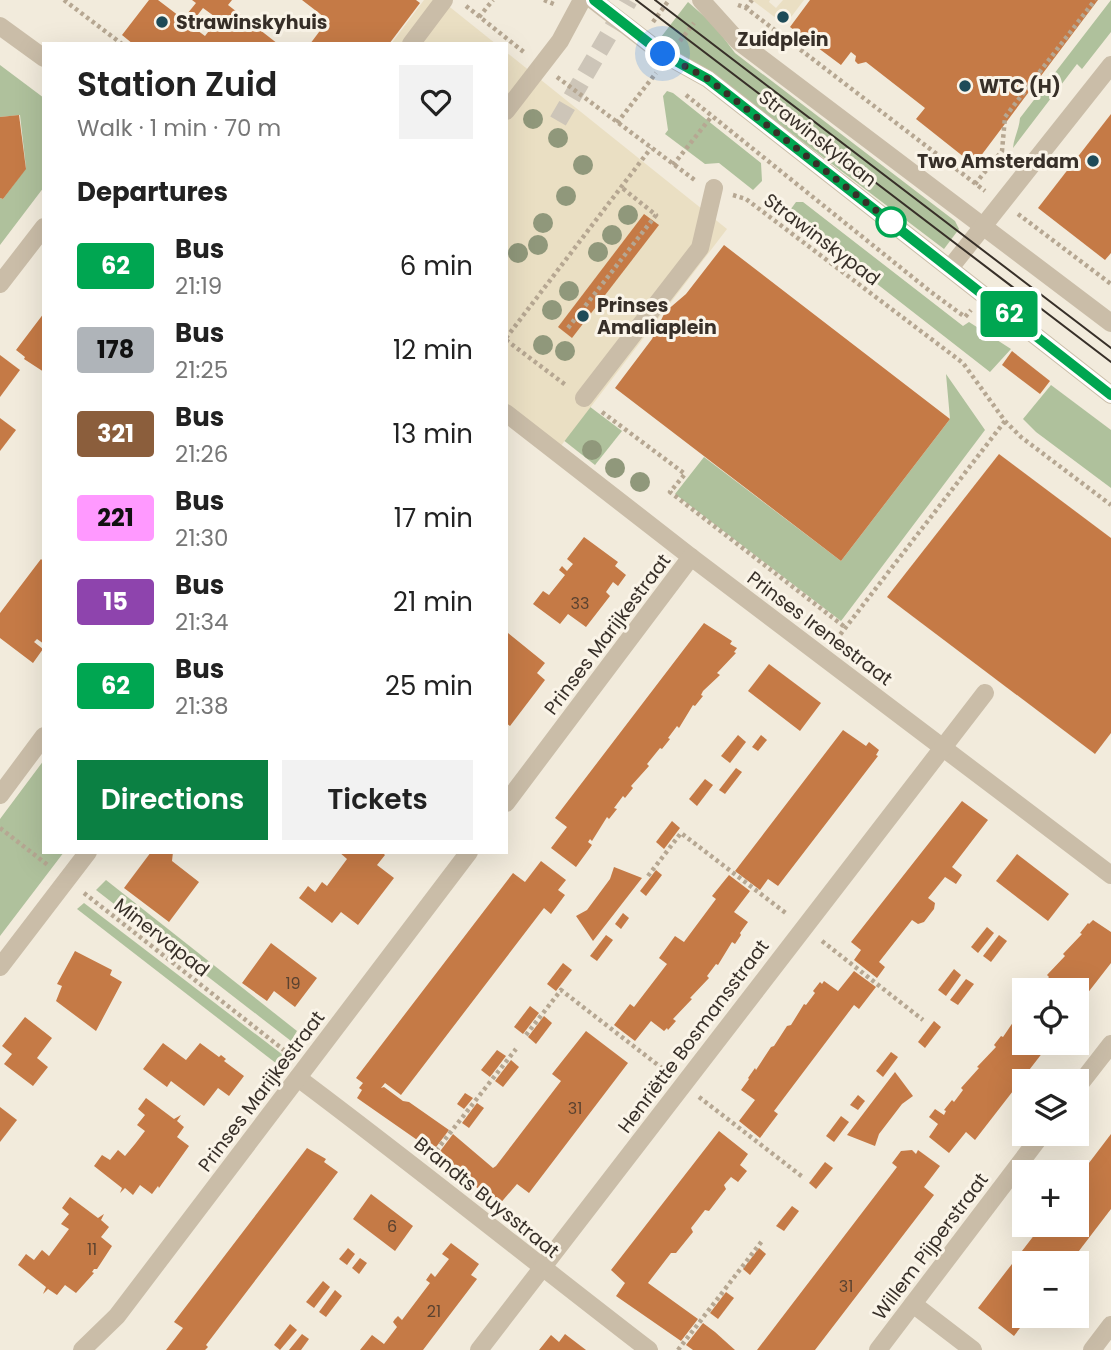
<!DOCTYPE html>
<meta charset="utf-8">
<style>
body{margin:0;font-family:Poppins,sans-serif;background:#f2f2f2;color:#222;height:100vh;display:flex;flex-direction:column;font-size:26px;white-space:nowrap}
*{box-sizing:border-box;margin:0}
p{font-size:23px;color:#767676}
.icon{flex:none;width:38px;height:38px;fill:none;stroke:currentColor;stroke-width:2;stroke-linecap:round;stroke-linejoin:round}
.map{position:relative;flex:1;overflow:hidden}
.side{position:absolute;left:42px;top:42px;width:466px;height:812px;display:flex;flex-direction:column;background:#fff;border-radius:0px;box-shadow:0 7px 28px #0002}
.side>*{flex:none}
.badge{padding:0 14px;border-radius:5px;font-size:24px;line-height:46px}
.buttons{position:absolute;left:1012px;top:978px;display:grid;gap:14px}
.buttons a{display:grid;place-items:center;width:77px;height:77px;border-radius:0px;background:#fff;box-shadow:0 7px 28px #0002;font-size:35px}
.you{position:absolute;width:35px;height:35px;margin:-18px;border:5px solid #fff;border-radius:50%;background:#1a73e8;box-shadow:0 0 0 10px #1a73e833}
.map>.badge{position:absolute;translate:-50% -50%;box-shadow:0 0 0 4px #fff}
h2{padding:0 35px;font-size:26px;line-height:63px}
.round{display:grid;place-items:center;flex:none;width:74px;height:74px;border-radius:0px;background:#f2f2f2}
.headline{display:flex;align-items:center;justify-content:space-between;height:119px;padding:0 35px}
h1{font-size:33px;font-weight:600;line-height:52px}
.cta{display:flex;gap:14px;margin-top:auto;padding:14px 35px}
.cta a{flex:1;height:80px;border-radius:0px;background:#0b8043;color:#fff;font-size:28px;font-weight:600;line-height:80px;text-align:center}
.cta a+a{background:#f2f2f2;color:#222}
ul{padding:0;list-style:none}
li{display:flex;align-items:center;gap:21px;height:84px;padding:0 35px}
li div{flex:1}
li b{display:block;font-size:26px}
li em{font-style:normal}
li .badge{min-width:77px;font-weight:700;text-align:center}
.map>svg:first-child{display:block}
</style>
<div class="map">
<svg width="1111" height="1350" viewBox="0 0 1111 1350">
<rect width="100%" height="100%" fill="#f2ebdc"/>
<g fill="#afc19c">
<path d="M1111 0V32L1082 69 1077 64 1013 148C1014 137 1019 130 1020 118Z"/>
<path d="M688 2 714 25 735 53 955 221 959 229 944 249 708 70 658 41Z"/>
<path d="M0 65 44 98V187L0 245V198L3 199 26 168 20 115 0 117Z"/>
<path d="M667 91 673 93 761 163 762 181 753 190 719 163 705 164 665 134 668 130 663 96Z"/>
<path d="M796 202H803L963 326 969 322 1011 349 990 372 795 220 788 213Z"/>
<path d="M520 354 622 431 595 465 506 395V373Z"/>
<path d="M946 374 985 430 841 621 675 494 704 457 841 561 950 419Z"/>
<path d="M1051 385 1111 430V488L1036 432 1023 419Z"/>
<path d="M44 760V852H64L0 936V819Z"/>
<path d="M106 880 297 1031 291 1041 96 890Z"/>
<path d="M84 903 283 1055 277 1064 77 909Z"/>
</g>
<g fill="#eadfc3">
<path d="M424 0H441L496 44H391Z"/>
<path d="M752 0H770L769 2 776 8 783 0H804L785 25Z"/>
<path d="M506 52 727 229 560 447 506 404Z"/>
</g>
<g fill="#c57a46" fill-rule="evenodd">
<path d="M149 0H158L183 19 196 3 192 0H232L228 5 278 44H133L122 35ZM203 8 218 19 205 36 190 25Z"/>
<path d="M302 0H416L420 3 389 44H310L328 20Z"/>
<path d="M810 0H1098L974 165 916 119 925 108 866 62 858 64 855 61 856 56 851 52 841 65 790 27Z"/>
<path d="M1111 114V253L1105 260 1038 208Z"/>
<path d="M19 115 26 169 3 199 0 198V117Z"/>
<path d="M644 214 659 225 572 338 558 327Z"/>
<path d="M724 245 950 419 841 561 615 388 652 339 665 312 686 294Z"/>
<path d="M44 313V372L24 359 25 357 16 350Z"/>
<path d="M1012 351 1050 381 1040 394 1002 365Z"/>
<path d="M0 355 20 370 0 397Z"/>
<path d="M0 418 16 430 0 451Z"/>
<path d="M999 454 1111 538V733L1095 754 887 597Z"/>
<path d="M584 537 618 562 615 566 626 575 618 586 613 582 606 592 610 596 586 627 568 614 560 624 533 604 543 591 549 595 565 575 559 570 562 566 567 571 573 564 567 559Z"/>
<path d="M41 559 44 562V644L37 639 34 642 43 649 33 663 0 638V613Z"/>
<path d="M704 623 732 641 730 644 737 648 734 652 736 653 717 673 720 675 703 691 701 695 703 696 695 706 693 705 679 728 677 726 668 738 670 739 662 749 660 748 647 764 649 766 631 786 633 788 625 798 623 796 614 808 617 809 609 819 607 817 592 841 590 839 588 842 592 845 576 867 551 848 567 827 555 818Z"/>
<path d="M508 633 545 663 537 673 545 680 510 726 506 723V636Z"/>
<path d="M769 664 821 703 800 731 748 691Z"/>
<path d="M843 730 866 746 869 742 879 750 876 755 878 756 778 886 768 879 760 890 735 871Z"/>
<path d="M738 735 746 742 730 763 721 756Z"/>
<path d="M761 735 767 740 758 751 752 747Z"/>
<path d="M736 768 742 772 725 794 719 790Z"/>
<path d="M705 779 713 785 697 806 689 799Z"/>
<path d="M962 801 988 820 952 867 962 875 956 884 945 877 928 898 935 903 934 909 924 922 918 924 912 920 879 962 885 967 877 978 854 960 861 950 851 942Z"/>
<path d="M672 821 680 828 664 849 656 842Z"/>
<path d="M151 852H173L172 861 199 882 169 922 124 888Z"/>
<path d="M339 852H382L385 855 377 865 394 878 358 925 341 912 332 923 299 898 308 886 315 892 322 882 327 886 347 859Z"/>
<path d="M1017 854 1069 894 1048 921 996 881Z"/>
<path d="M541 861 566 880 558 890 565 895 551 914 544 908 401 1095 385 1083 381 1088 384 1087 403 1101 409 1102 449 1130 433 1151 357 1098 362 1090 359 1088 363 1083 356 1078 513 873 525 882Z"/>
<path d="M614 867 642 878 593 941 576 916 587 910 610 879Z"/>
<path d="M656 870 662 875 646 896 640 891Z"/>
<path d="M729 875 750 891 734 912 748 922 740 933 741 935 735 944 732 942 718 965 716 964 707 976 709 978 690 998 692 999 673 1019 676 1021 668 1030 667 1028 664 1031 651 1021 635 1041 614 1025 630 1004 634 1007 667 964 659 958 675 936 684 942 716 899 712 896Z"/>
<path d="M623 913 629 918 621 929 615 924Z"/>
<path d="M1093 920 1111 932V963L1076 1008V990H1035L1038 987 1040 989 1049 977 1047 975 1065 956 1063 954 1082 934 1080 933 1088 923 1089 924Z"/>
<path d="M987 927 994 933 978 953 971 947Z"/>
<path d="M606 935 613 940 597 961 590 956Z"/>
<path d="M999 935 1007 941 991 962 983 956Z"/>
<path d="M271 943 317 978 295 1007 274 991 267 1001 242 983Z"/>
<path d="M75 951 112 970 110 975 122 982 96 1031 56 1001 62 986 57 984Z"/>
<path d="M563 963 572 970 556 991 547 984Z"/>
<path d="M954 969 961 975 946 996 938 990Z"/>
<path d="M854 971 876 987 859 1009 854 1005 774 1111 778 1114 760 1138 739 1121 755 1100 741 1090 749 1079 748 1078 755 1068 756 1070 771 1047 774 1046 787 1026 791 1025 804 1004 806 1005 815 993 813 991 820 982 822 984 824 981 838 991Z"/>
<path d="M966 979 974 984 958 1005 950 1000Z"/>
<path d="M530 1006 539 1013 523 1034 514 1027Z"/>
<path d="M1022 1009 1024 1011V1043H1050L975 1140 966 1132 949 1153 929 1137 938 1124 929 1117 935 1109 944 1115 946 1111 944 1110 952 1100 954 1102 963 1090 961 1088 979 1068 977 1067 996 1047 994 1045 1001 1036 1003 1037Z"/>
<path d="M544 1016 552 1023 536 1044 528 1037Z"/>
<path d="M25 1017 52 1038 37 1058 48 1067 33 1086 4 1064 12 1054 2 1046Z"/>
<path d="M934 1021 941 1027 925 1048 918 1042Z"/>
<path d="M586 1031 628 1063 529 1193 517 1184 498 1206 438 1154 453 1134 493 1168 496 1166 561 1081 552 1074Z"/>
<path d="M163 1043 186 1060 200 1043 219 1057 221 1055 226 1059 224 1061 244 1076 229 1096 218 1088 204 1106 171 1081 167 1087 143 1069Z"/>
<path d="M497 1050 506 1056 490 1077 481 1070Z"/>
<path d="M891 1052 898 1057 883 1077 876 1071Z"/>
<path d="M511 1060 519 1067 503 1087 495 1081Z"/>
<path d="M895 1072 913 1096 902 1104 879 1134 875 1146 847 1135Z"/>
<path d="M465 1093 473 1098 464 1109 457 1104Z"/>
<path d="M858 1095 865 1101 858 1110 850 1105Z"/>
<path d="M146 1098 174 1119 181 1115 177 1121 184 1127 177 1137 189 1146 159 1188 158 1186 152 1194 140 1185 133 1195 125 1188 120 1193 122 1188 94 1166 102 1155 110 1160 118 1150 125 1156 135 1144 145 1131 137 1125 145 1115 138 1109Z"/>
<path d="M477 1103 484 1108 469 1128 462 1123Z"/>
<path d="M0 1107 17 1120 0 1142Z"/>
<path d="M841 1116 849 1122 834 1142 826 1136Z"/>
<path d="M719 1131 748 1154 740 1165 747 1171 738 1182 731 1177 724 1185 726 1189 709 1211 705 1210 691 1228 693 1232 676 1253H671L648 1283 698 1319 681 1341 616 1296 625 1283 611 1270Z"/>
<path d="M1111 1134V1209L1069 1264H1024V1316H1029L1014 1336 978 1308 1042 1225H1076V1180Z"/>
<path d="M307 1148 326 1159 324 1162 338 1172 206 1345 208 1347 205 1350H166L183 1328 174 1322Z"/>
<path d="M912 1150 916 1154 918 1150 940 1166 924 1187 934 1195 815 1350H757L897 1167 892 1163 901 1151Z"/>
<path d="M825 1162 833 1168 816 1189 809 1183Z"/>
<path d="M371 1194 413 1226 395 1251 353 1219Z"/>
<path d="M70 1197 98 1218 104 1214 101 1220 109 1227 101 1237 112 1246 97 1269H94L92 1272 94 1273 76 1293 65 1285 57 1295 48 1289 43 1294 46 1287 18 1265 26 1254 34 1260 42 1250 49 1256 69 1229 61 1224 69 1214 62 1208Z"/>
<path d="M792 1206 799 1211 784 1231 776 1226Z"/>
<path d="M451 1243 479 1264 471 1275 477 1279 423 1350H360L372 1335 384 1344 397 1327 393 1322 395 1319 398 1316 402 1320 430 1283 426 1280 431 1273 435 1277 449 1259 442 1254Z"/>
<path d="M348 1248 355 1254 347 1265 339 1259Z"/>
<path d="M759 1248 766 1254 750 1275 743 1269Z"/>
<path d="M360 1258 367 1263 359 1274 352 1268Z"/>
<path d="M323 1281 330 1287 314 1308 306 1302Z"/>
<path d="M335 1290 342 1296 326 1317 319 1312Z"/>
<path d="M726 1292 734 1298 718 1319 710 1313Z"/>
<path d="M703 1323 715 1332 735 1350H693L686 1345Z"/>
<path d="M290 1324 297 1330 280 1350 274 1345Z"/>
<path d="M302 1334 309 1339 301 1350H289Z"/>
<path d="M565 1334 586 1350H539L551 1335 559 1342Z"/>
</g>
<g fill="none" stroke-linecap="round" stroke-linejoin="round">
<path stroke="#cdc5b8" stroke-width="18" stroke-dasharray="18 9" stroke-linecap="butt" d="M558 121 629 0"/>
<g stroke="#b6a792" stroke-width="4.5" stroke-dasharray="3.5 3.5" stroke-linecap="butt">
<path d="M64 0 122 44"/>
<path d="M544 0 556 5"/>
<path d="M738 5 746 8 985 191"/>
<path d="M466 6 525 53"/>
<path d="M746 8 752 0"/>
<path d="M479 17 493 0"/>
<path d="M653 22 669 0"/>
<path d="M680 41 694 23"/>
<path d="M557 77 696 181"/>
<path d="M686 95 931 292 965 317 971 310"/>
<path d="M617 123 656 73"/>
<path d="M673 165 712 116"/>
<path d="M975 184 1002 151 1005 117 1095 0"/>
<path d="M733 195 746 199 963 363 1005 421 1021 437 1111 505"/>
<path d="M1018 214 1111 284"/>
<path d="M568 328 656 215 621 187"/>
<path d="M506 338 651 148"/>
<path d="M506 340 567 386"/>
<path d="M602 412 685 474 670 492 846 628"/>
<path d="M836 640 1005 421"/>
<path d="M0 828 49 866"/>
<path d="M648 876 681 833 787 914"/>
<path d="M84 893 289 1054"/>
<path d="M822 941 923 1020"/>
<path d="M526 1035 561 990 667 1072"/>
<path d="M699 1097 804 1178"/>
<path d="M432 1156 516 1049"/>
<path d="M678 1350 762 1241"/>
</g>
<g stroke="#cabda8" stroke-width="18">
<path d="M593 0 663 54 708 79 1111 395"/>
<path d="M701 0 738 41 1111 323"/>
<path d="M0 26 44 58"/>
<path d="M411 44 444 0"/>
<path d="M506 111 560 41 582 0"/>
<path d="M950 268 1111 65"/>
<path d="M0 284 44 227"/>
<path d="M584 398 700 248 714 188"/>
<path d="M506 413 691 557 1111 875"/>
<path d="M0 795 44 736"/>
<path d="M506 803 691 557"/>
<path d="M0 967 88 852"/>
<path d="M298 1078C417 1167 532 1260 649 1350"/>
<path d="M1076 1089 1111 1044"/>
<path d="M913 1304 973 1350"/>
<path d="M82 1350 117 1316 469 852"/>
<path d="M479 1350 985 693"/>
<path d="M878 1350 1042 1134"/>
<path d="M1092 1350 1111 1325"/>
</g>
<g stroke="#372f28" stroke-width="2">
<path d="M636 0 1111 362"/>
<path d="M655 0 1111 348"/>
</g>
</g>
<g fill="#90987b">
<circle cx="533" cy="119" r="10"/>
<circle cx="558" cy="138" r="10"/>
<circle cx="583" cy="165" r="10"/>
<circle cx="566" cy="196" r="10"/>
<circle cx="628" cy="215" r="10"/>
<circle cx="543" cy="223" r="10"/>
<circle cx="612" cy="235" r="10"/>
<circle cx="538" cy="245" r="10"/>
<circle cx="598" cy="252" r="10"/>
<circle cx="518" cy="253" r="10"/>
<circle cx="569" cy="291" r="10"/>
<circle cx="552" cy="310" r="10"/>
<circle cx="543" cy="345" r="10"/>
<circle cx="565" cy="351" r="10"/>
<circle cx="592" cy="450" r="10"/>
<circle cx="615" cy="468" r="10"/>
<circle cx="640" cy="482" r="10"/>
</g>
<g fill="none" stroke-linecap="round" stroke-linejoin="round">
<defs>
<path id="line" d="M594 0 663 54 708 79 1111 395"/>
</defs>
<use href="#line" stroke="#fff" stroke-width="16"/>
<use href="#line" stroke="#00a651" stroke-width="10"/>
<path stroke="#372f28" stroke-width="7" stroke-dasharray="0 12.6" d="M663 54 708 79 891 222"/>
</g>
<g fill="#1e4b58" stroke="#faf4e8" stroke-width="2.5">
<circle cx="783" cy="17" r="7"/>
<circle cx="162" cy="22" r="7"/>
<circle cx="965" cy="86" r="7"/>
<circle cx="1093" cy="161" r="7"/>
<circle cx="583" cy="316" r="7"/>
</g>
<circle fill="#fff" stroke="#00a651" stroke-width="3.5" cx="891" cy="222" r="14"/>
<g text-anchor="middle" stroke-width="6" stroke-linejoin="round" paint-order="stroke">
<g font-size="16" fill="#5a4230">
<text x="580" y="609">33</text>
<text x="293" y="989">19</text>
<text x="575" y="1114">31</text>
<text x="392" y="1232">6</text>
<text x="92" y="1255">11</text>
<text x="846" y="1292">31</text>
<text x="434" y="1317">21</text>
</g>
<g font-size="19" font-weight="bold" fill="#372f28" stroke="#faf4e8" text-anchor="start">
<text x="176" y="29">Strawinskyhuis</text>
<text x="783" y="46" text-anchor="middle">Zuidplein</text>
<text x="979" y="93">WTC (H)</text>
<text x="1079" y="168" text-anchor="end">Two Amsterdam</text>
<text x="597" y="312">Prinses<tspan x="597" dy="22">Amaliaplein</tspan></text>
</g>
<g font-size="19" fill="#372f28" stroke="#faf4e8">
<text transform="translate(818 138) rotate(38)" y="7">Strawinskylaan</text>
<text transform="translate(822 239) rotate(37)" y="7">Strawinskypad</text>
<text transform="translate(820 628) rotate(37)" y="7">Prinses Irenestraat</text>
<text transform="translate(607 634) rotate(-53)" y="7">Prinses Marijkestraat</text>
<text transform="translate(162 937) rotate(38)" y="7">Minervapad</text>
<text transform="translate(693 1036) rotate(-53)" y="7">Henriëtte Bosmansstraat</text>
<text transform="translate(261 1091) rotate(-53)" y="7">Prinses Marijkestraat</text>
<text transform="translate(487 1197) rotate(39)" y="7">Brandts Buysstraat</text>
<text transform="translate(930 1246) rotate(-53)" y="7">Willem Pijperstraat</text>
</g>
</g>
</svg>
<div class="buttons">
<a><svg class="icon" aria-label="locate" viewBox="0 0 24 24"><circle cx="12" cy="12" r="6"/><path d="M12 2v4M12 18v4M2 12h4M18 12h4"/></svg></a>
<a><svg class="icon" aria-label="layers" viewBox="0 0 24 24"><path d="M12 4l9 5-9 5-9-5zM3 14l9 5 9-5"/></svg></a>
<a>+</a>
<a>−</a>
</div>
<div class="you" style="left:663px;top:54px"></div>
<b class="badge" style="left:1009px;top:314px;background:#00a651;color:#fff">62</b>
<section class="side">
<div class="headline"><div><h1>Station Zuid</h1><p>Walk · 1 min · 70 m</p></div><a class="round"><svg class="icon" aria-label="heart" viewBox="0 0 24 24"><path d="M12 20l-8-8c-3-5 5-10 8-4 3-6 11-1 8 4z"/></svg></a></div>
<h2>Departures</h2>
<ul>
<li><span class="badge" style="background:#00a651;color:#fff">62</span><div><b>Bus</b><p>21:19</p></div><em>6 min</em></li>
<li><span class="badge" style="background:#afb4b9;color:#111">178</span><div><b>Bus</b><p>21:25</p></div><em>12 min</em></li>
<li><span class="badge" style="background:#8b5e3c;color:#fff">321</span><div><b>Bus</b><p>21:26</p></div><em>13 min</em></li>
<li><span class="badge" style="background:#f9f;color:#111">221</span><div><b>Bus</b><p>21:30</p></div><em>17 min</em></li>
<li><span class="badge" style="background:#8e44ad;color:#fff">15</span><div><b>Bus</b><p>21:34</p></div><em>21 min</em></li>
<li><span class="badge" style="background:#00a651;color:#fff">62</span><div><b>Bus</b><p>21:38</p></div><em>25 min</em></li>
</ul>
<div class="cta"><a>Directions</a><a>Tickets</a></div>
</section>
</div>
